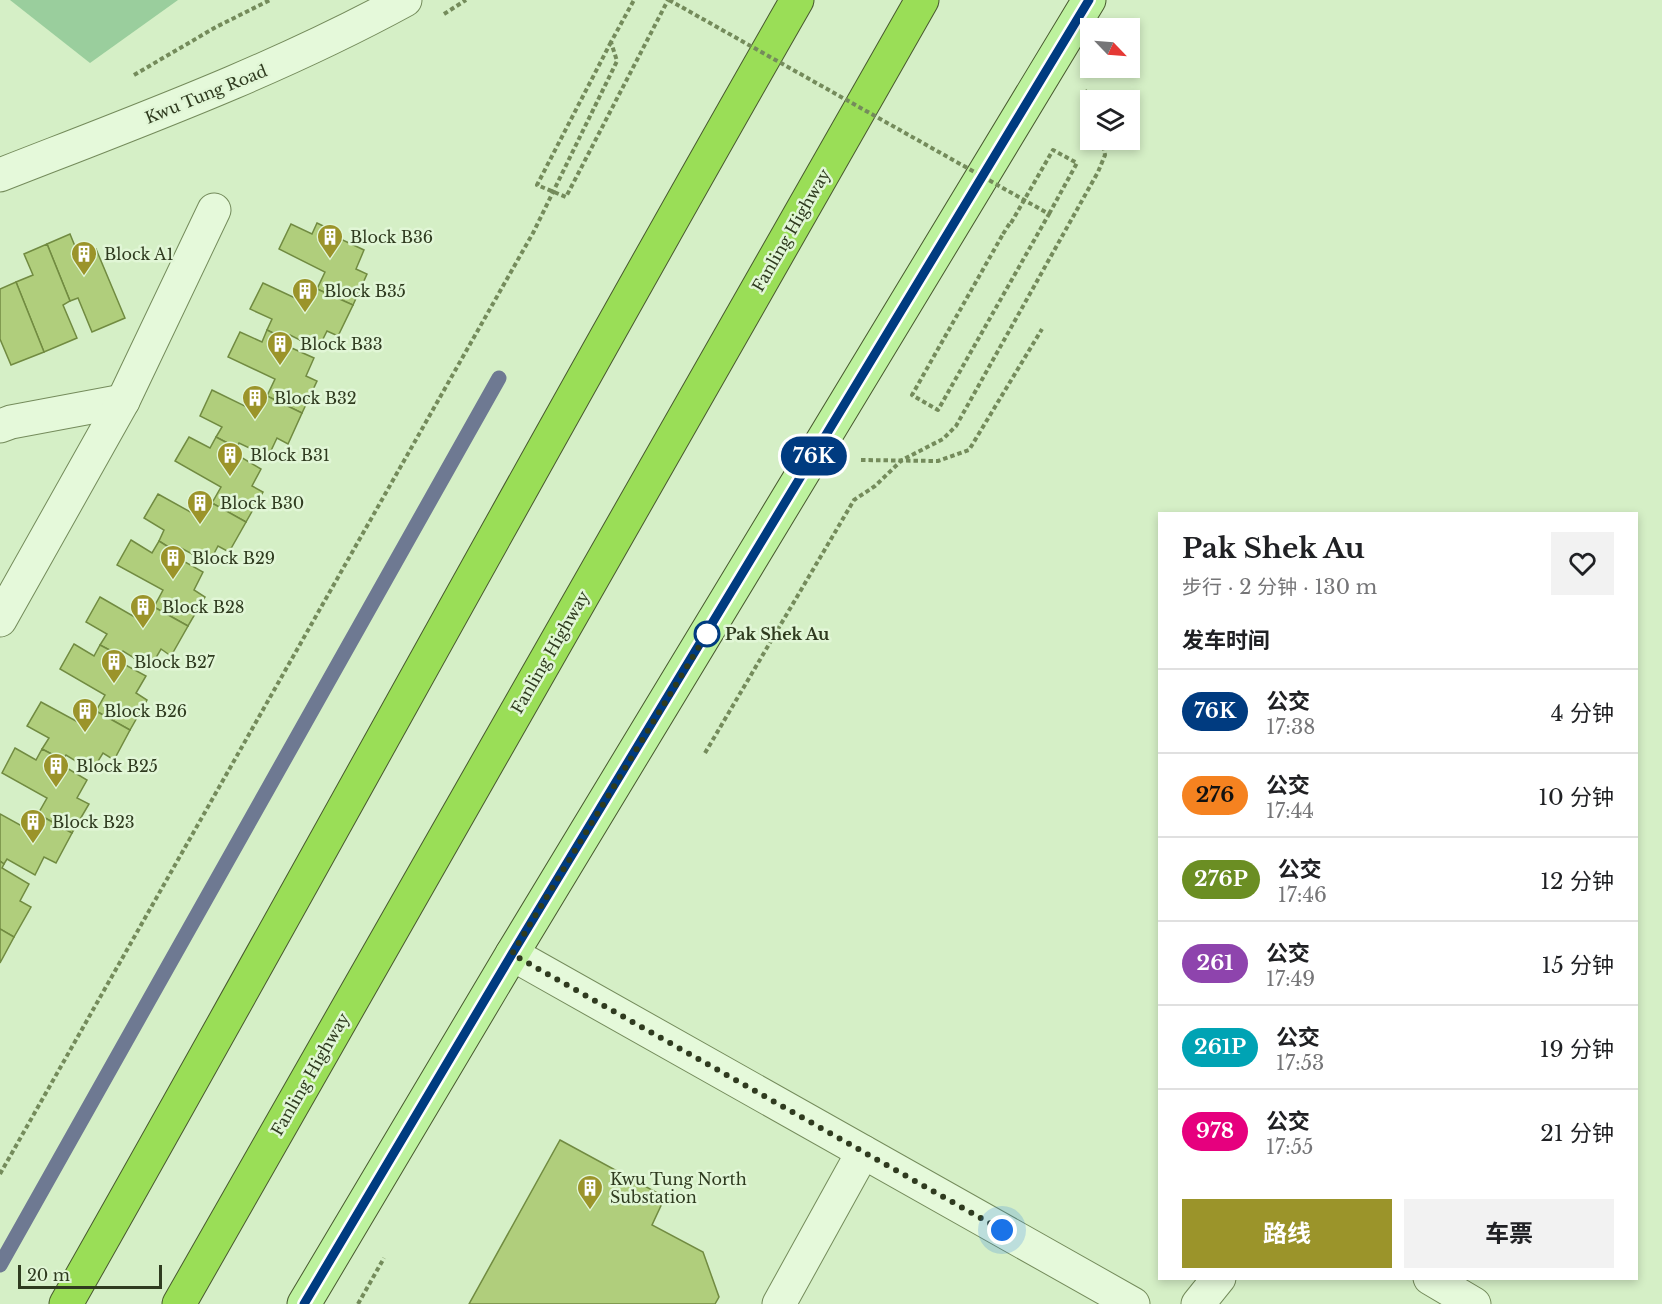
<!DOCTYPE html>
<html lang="zh">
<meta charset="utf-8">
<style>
body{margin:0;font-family:"Libre Baskerville","Noto Sans SC",serif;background:#f2f2f2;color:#202124;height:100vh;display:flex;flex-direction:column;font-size:22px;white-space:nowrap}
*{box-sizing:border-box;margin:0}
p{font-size:20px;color:#757577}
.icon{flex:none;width:33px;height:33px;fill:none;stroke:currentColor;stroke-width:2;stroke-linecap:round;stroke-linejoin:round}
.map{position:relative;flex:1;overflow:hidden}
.side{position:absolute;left:1158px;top:512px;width:480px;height:768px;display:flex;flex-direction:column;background:#fff;border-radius:0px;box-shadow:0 3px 9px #0003}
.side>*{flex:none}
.badge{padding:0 12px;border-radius:20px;font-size:21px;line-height:39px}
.needle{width:39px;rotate:115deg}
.controls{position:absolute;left:1080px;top:18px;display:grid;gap:12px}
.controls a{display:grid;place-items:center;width:60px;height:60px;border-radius:0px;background:#fff;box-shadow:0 3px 9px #0003;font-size:30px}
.scale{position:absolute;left:18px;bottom:15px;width:144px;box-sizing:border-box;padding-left:6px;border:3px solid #2f3b1f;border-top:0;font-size:16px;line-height:21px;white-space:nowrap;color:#2f3b1f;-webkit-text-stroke:4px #e1f6d6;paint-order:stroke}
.you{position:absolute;width:30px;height:30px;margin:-15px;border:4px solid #fff;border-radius:50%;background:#1a73e8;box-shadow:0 0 0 9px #1a73e833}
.map>.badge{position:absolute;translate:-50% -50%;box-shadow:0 0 0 3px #fff}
h2{padding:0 24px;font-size:22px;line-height:54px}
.round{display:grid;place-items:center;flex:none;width:63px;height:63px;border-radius:0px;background:#f2f2f2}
.summary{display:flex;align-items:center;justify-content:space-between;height:102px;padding:0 24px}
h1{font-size:28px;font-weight:700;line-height:45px}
.primary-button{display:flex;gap:12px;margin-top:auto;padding:12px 24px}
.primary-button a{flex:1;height:69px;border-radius:0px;background:#9b942a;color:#fff;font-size:24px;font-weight:700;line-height:69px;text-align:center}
.primary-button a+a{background:#f2f2f2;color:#202124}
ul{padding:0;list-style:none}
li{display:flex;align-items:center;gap:18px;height:84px;padding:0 24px;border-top:2px solid #e0e0e0}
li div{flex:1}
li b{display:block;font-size:22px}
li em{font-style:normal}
li .badge{min-width:66px;font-weight:700;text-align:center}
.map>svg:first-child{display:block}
</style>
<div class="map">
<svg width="1662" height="1304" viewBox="0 0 1662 1304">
<rect width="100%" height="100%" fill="#d5efc6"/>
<path fill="#9ace9d" d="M10 0H178L90 63Z"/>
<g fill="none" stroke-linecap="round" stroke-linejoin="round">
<path stroke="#6e7992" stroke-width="15" d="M0 1265 499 378"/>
</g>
<g fill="#b0ce7c" stroke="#718b41" stroke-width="1.5">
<path d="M317 223 338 233 336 237 364 250 356 269 367 274 353 305 317 289 325 272 279 249 291 224 312 234Z"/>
<path d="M70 234 79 256 96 249 125 318 92 332 78 298 70 301 47 244Z"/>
<path d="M47 244 70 301 63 305 77 338 44 352 16 282 33 275 24 254Z"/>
<path d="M16 282 44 352 11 365 0 339V289Z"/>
<path d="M263 283 310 305 317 289 353 305 338 336 327 331 318 349 290 335 287 340 267 330 272 319 250 309Z"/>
<path d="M267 330 287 340 285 345 314 358 306 376 317 381 302 413 267 396 275 379 228 357 240 332 262 342Z"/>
<path d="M212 390 259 413 267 396 302 413 288 444 277 438 268 457 239 443 237 448 216 437 222 427 200 416Z"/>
<path d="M189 437 210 448 216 437 237 448 234 453 261 469 252 486 263 492 246 522 212 503 221 487 175 461Z"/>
<path d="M158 494 203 519 212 503 246 522 229 552 218 546 209 563 181 548 178 553 159 541 164 530 144 518Z"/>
<path d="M131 540 152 553 159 541 178 553 176 557 203 572 194 590 205 597 188 626 154 607 163 590 117 565Z"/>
<path d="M100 597 145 623 154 607 188 626 171 656 161 649 150 668 123 651 121 656 100 645 107 634 86 622Z"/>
<path d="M74 644 94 656 100 645 121 656 118 661 146 676 136 693 147 700 130 730 96 711 105 695 60 669Z"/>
<path d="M41 702 87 727 96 711 130 730 114 760 103 753 92 771 66 755 63 760 42 749 49 738 27 726Z"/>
<path d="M15 748 36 760 42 749 63 760 60 764 87 780 77 798 89 804 72 833 38 814 47 798 2 773Z"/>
<path d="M0 814 29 830 38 814 72 833 56 863 44 857 35 875 7 859 4 864 0 861Z"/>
<path d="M0 861 4 864 2 868 29 884 20 901 31 907 14 937 0 929Z"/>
<path d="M0 929 14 937 0 963Z"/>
<path d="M560 1140 665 1197 652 1225 703 1252 719 1297 715 1304H469Z"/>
</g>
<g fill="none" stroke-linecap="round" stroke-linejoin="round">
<defs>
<g id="minor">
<path d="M0 175C138 121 275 71 405 0"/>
<path d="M0 426 11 422 123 401"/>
<path d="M0 620 123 401 214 210"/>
<path d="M512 954 1133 1304"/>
<path d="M1430 1278 1474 1304"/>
<path d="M779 1304 863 1152"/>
<path d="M1198 1304 1219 1278"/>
</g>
<path id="major" d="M304 1304 512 954 1089 0"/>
<g id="highway">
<path d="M66 1304C312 871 549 432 797 0"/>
<path d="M179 1304 922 0"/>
</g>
</defs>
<use href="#minor" stroke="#748b5b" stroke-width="35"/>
<use href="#major" stroke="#48592f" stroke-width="35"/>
<use href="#highway" stroke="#48592f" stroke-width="35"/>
<g stroke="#748b5b" stroke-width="4" stroke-dasharray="4.5 3" stroke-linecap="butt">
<path d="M444 14 466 0"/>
<path d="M134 75 216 27 270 0"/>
<path d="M1085 90 1090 103"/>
<path d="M1011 223 1053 150 1077 163 1049 214"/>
<path d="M1003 234 1010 223"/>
<path d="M861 460 938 461 969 450 1042 329"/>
<path d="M705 753 854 500 875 486 902 460 943 439 956 426 1098 172 1105 155 1102 140"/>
<path d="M0 1174 533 233 617 61 611 42 634 0"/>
<path d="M358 1304 384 1258"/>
</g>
<use href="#minor" stroke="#e5f9da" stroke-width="33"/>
<use href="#major" stroke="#bdf29e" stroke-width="33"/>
<use href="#highway" stroke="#9ade57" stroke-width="33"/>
<g stroke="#748b5b" stroke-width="4" stroke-dasharray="4.5 3" stroke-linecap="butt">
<path d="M669 0 1049 214 938 410 912 395 1003 234"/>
<path d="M611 42 537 185 566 197 668 0"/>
</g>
</g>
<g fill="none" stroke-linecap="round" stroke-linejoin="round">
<defs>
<path id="line" d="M304 1304 512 954 1089 0"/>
</defs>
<use href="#line" stroke="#fff" stroke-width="14"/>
<use href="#line" stroke="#003b80" stroke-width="9"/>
<path stroke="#2f3b1f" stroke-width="6" stroke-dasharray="0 10.8" d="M707 634 711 627 512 954 1002 1230"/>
</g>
<defs>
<symbol id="building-pin" viewBox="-11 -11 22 30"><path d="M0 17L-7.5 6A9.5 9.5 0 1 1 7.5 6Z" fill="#9b942a" stroke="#e1f6d6"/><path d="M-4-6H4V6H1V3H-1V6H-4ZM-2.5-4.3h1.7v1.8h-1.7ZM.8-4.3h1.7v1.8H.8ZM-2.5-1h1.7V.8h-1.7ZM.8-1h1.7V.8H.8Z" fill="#fff"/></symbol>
</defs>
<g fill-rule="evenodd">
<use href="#building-pin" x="315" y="222" width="30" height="40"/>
<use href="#building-pin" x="69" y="239" width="30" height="40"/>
<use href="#building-pin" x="290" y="276" width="30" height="40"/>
<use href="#building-pin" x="265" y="329" width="30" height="40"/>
<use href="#building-pin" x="240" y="383" width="30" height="40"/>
<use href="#building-pin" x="215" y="440" width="30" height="40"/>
<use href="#building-pin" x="185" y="488" width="30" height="40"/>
<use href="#building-pin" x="158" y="543" width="30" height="40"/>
<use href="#building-pin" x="128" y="592" width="30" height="40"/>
<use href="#building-pin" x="99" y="647" width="30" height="40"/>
<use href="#building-pin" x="70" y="696" width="30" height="40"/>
<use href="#building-pin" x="41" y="751" width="30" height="40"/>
<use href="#building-pin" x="18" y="807" width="30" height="40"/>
<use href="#building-pin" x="575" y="1173" width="30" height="40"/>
</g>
<circle fill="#fff" stroke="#003b80" stroke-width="3" cx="707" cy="634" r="12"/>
<g text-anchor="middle" stroke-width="5" stroke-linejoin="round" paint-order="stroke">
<g font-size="16" fill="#2f3b1f" stroke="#e1f6d6">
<text transform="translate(206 94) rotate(-22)" y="6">Kwu Tung Road</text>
<text transform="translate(791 230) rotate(-60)" y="6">Fanling Highway</text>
<text transform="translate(550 652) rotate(-60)" y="6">Fanling Highway</text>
<text transform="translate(310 1074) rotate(-60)" y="6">Fanling Highway</text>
</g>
<g font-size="16" fill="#2f3b1f" stroke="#e1f6d6" text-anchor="start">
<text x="350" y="243">Block B36</text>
<text x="104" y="260">Block A1</text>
<text x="324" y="297">Block B35</text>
<text x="300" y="350">Block B33</text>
<text x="274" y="404">Block B32</text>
<text x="250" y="461">Block B31</text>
<text x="220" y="509">Block B30</text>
<text x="192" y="564">Block B29</text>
<text x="162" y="613">Block B28</text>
<text x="134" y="668">Block B27</text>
<text x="104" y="717">Block B26</text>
<text x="76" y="772">Block B25</text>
<text x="52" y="828">Block B23</text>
<text x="610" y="1185">Kwu Tung North<tspan x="610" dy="18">Substation</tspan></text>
</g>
<g font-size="16" font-weight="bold" fill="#2f3b1f" stroke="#e1f6d6" text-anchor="start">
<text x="725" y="640">Pak Shek Au</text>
</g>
</g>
</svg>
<div class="controls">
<a><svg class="needle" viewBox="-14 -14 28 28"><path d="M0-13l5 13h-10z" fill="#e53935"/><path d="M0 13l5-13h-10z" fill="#757577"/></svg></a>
<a><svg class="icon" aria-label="layers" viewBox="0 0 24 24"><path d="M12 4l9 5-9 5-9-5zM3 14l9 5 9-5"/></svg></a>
</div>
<div class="scale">20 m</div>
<div class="you" style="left:1002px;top:1230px"></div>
<b class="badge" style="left:814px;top:456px;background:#003b80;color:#fff">76K</b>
<section class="side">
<div class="summary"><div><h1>Pak Shek Au</h1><p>步行 · 2 分钟 · 130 m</p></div><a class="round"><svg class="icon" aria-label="heart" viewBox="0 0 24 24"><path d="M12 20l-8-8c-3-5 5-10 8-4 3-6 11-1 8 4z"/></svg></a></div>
<h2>发车时间</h2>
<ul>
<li><span class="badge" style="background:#003b80;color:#fff">76K</span><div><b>公交</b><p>17:38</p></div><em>4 分钟</em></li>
<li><span class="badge" style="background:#f58220;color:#111">276</span><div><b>公交</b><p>17:44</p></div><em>10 分钟</em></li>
<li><span class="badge" style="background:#6b8e23;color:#fff">276P</span><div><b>公交</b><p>17:46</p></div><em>12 分钟</em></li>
<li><span class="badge" style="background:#8e44ad;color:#fff">261</span><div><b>公交</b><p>17:49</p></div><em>15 分钟</em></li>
<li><span class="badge" style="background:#00a3b4;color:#fff">261P</span><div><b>公交</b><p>17:53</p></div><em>19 分钟</em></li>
<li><span class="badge" style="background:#e6007e;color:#fff">978</span><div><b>公交</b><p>17:55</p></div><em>21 分钟</em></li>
</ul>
<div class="primary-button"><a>路线</a><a>车票</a></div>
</section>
</div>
